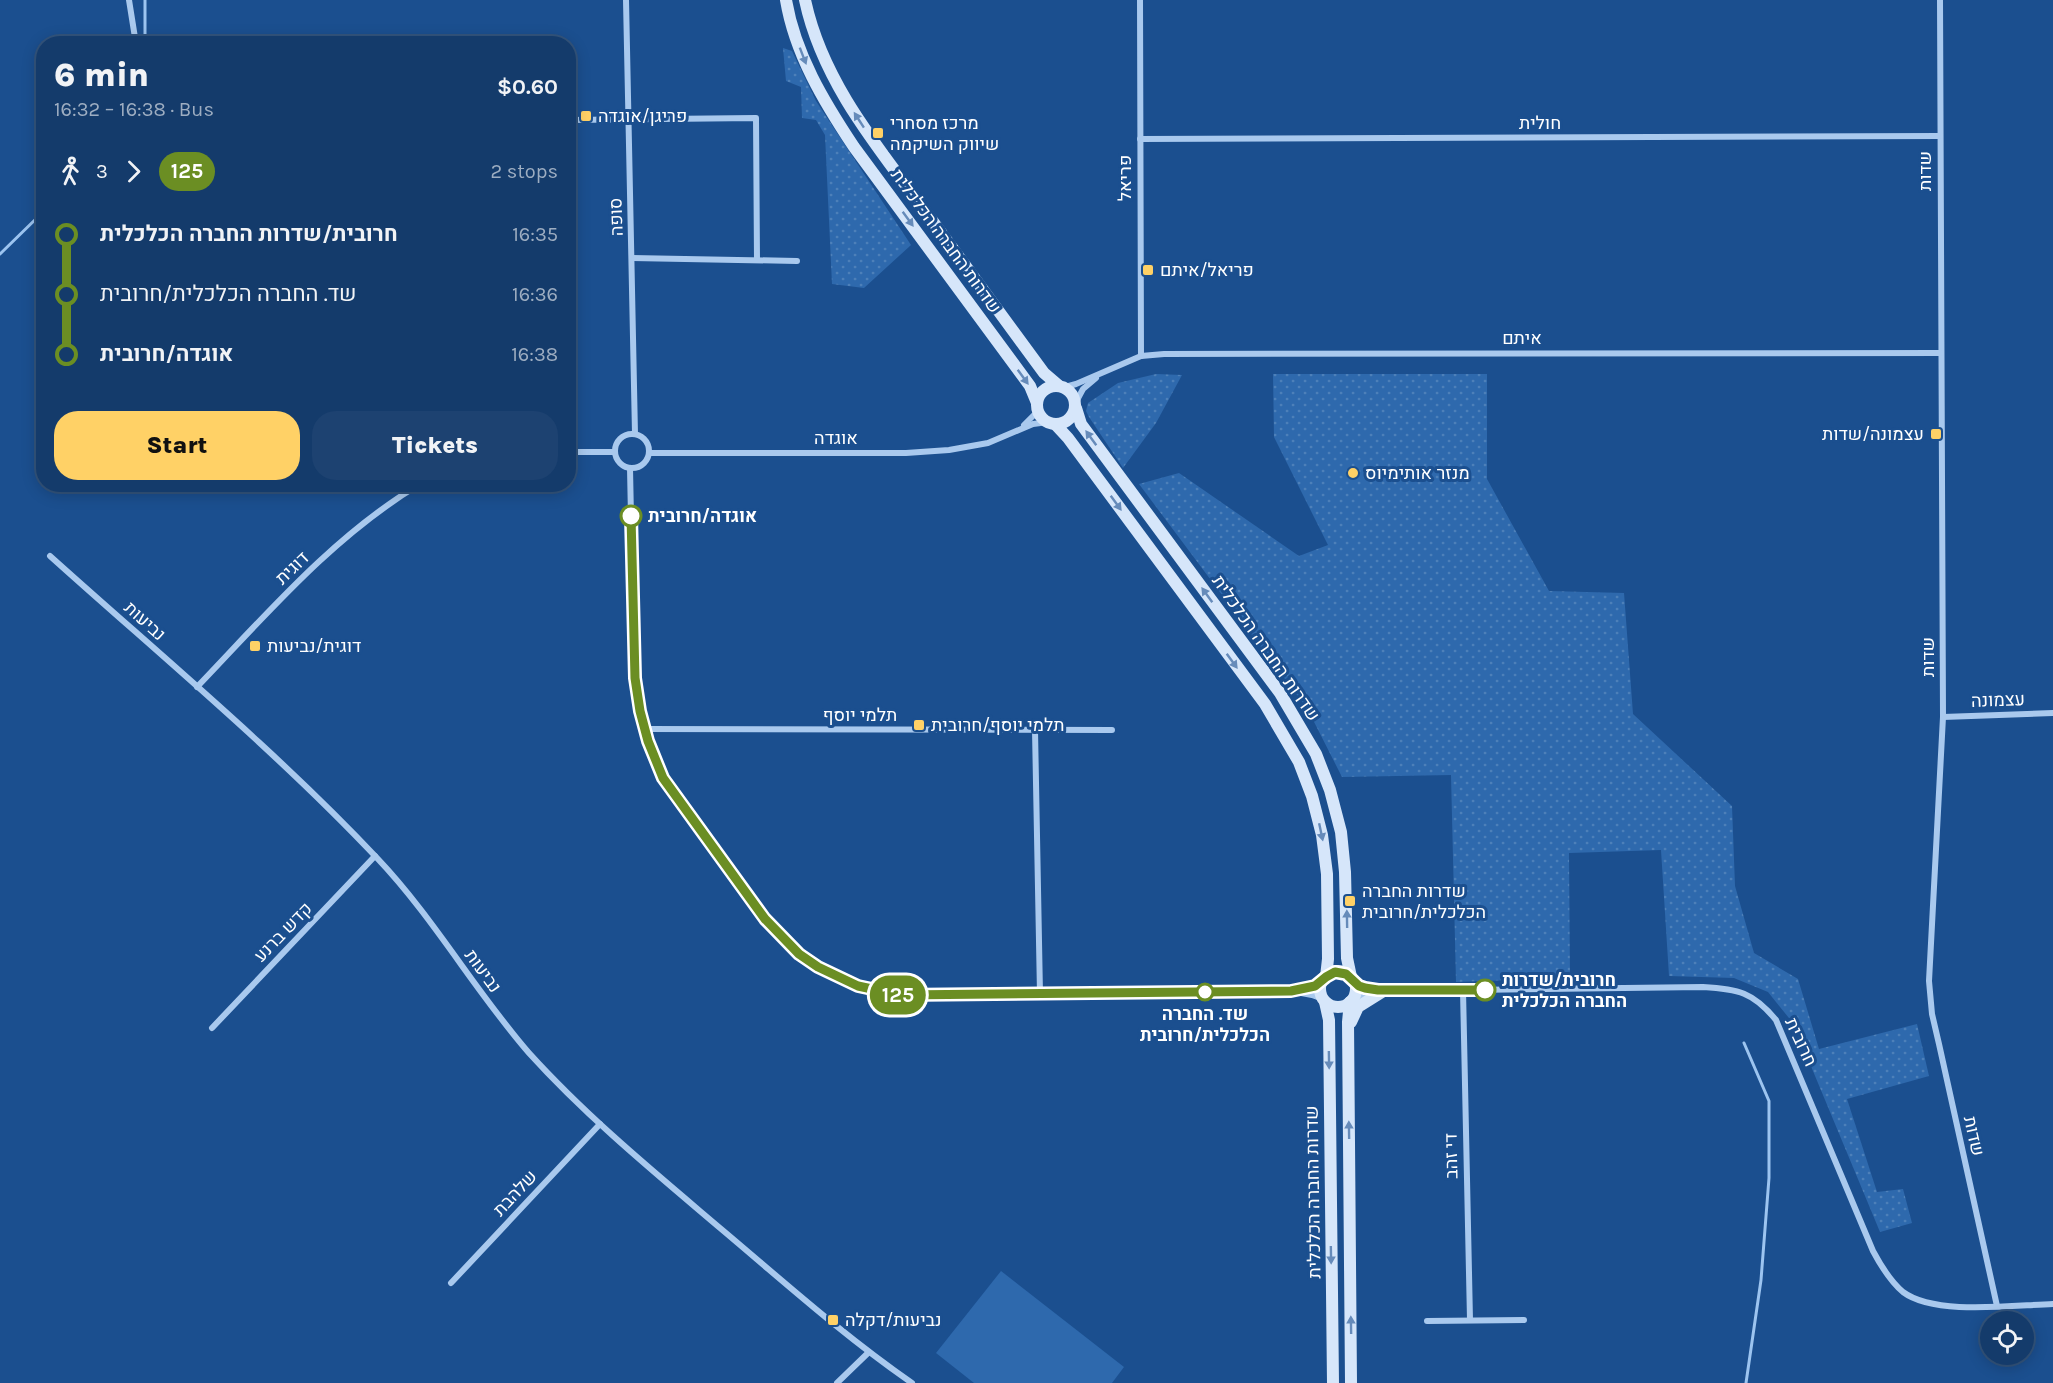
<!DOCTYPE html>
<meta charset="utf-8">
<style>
body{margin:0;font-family:Karla,Heebo,sans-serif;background:#1d4271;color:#f1f3f6;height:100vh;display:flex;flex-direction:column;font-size:22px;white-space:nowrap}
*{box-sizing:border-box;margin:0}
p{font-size:20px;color:#9dadc1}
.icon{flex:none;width:33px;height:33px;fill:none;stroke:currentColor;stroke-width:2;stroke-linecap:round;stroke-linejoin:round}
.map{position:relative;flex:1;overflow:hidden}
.drawer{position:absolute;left:36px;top:36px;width:540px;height:456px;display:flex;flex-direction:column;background:#143b6b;border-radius:24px;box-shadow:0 3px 15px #0003,0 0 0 2px #33557e}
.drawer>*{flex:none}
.badge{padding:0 12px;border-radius:20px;font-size:21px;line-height:39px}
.tools{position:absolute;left:1980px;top:1311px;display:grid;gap:12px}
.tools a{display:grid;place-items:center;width:54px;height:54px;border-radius:50%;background:#143b6b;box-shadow:0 3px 15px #0003,0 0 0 2px #33557e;font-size:30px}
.map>.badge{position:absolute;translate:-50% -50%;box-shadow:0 0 0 3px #fff}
.legs{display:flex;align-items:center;gap:9px;height:66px;padding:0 18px;font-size:20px}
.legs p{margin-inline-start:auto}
.head{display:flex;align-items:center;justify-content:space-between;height:102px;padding:0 18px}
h1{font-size:33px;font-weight:800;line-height:45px}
.button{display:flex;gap:12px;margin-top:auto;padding:12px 18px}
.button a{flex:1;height:69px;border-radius:24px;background:#ffd166;color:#111;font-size:24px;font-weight:800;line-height:69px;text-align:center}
.button a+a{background:#1d4271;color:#f1f3f6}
ul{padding:0 18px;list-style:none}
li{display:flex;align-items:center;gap:21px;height:60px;font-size:22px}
li i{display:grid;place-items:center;width:9px;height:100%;margin:0 8px;background:currentColor}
li i::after{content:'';width:15px;height:15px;margin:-8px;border:4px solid;border-radius:50%;background:#143b6b}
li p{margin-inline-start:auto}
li:first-child i{background:linear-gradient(#0000 50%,currentColor 0)}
li:last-child i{background:linear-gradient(currentColor 50%,#0000 0)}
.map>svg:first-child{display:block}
</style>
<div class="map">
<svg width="2053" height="1383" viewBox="0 0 2053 1383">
<defs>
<pattern id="grass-dots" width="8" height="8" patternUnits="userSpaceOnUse" patternTransform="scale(1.5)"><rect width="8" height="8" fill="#2e69ad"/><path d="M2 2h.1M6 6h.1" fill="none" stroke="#4d80b9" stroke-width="1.8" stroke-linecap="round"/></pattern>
</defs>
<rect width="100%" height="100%" fill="#1b4f8f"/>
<g fill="url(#grass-dots)">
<path d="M783 48 792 51 816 101 911 245 864 288 832 284 825 135 816 120 802 118 801 87 786 81Z"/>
<path d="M1156 374 1182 375 1156 423 1123 468 1089 417 1086 411 1088 403 1118 383Z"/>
<path d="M1273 374H1487V479L1549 591 1624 593 1633 714 1732 806 1735 886 1754 953 1798 979 1819 1049 1917 1024 1929 1076 1847 1099 1877 1192 1903 1189 1912 1223 1880 1232 1793 1023 1768 992 1734 978 1669 976 1661 850 1569 853 1570 978 1456 982 1451 775 1342 777 1308 710 1139 484 1179 473 1299 556 1328 545 1274 437Z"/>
</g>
<path fill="#2e69ad" d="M1001 1271 1124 1367 1112 1383H974L936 1353Z"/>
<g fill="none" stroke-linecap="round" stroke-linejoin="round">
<g stroke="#9cc4f0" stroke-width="3">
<path d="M142 44 145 36V0"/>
<path d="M0 254 44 211"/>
<path d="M1744 1043 1769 1101V1178L1761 1280 1746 1383"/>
</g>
<g stroke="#a9c9ee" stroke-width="6">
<path d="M129 0 136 44"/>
<path d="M626 0 635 434"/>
<path d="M1140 0 1141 356"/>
<path d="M1940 0 1943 717 1929 981 1932 1014 1939 1044 1997 1306"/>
<path d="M568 120 756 118 757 260"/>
<path d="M1140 139 1940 136"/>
<path d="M632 258 797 261"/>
<path d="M1065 387 1076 384 1141 356 1164 354 1941 353"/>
<path d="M1076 402 1083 389 1096 378"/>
<path d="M1024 425 1038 411"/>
<circle cx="632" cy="451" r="17"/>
<path d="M568 452H615"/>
<path d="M649 453H906L949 450 988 443 1033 424 1048 422"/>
<path d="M630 468 634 665 640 711 655 764 663 778 765 919 799 954 818 967 858 986 900 995 1291 991 1312 995 1323 999"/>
<path d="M50 556C160 655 276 751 377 858 434 918 475 991 529 1053 587 1117 654 1172 720 1228 783 1281 844 1336 912 1383"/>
<path d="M197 687C266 615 333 536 420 484"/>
<path d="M1943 717 2053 713"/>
<path d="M645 729 1112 730"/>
<path d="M1035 730 1040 994"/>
<path d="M1353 980 1365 988 1393 991 1703 987C1738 989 1753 992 1776 1020L1873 1251C1881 1266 1890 1281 1903 1292 1935 1316 2014 1305 2053 1304"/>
<path d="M1298 990 1315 986 1324 979"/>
<path d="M1463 990 1470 1320"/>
<path d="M1353 999 1372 994"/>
<path d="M212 1028 375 856"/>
<path d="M451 1283 600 1124"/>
<path d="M1427 1321 1524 1320"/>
<path d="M837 1383 869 1352"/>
</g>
<g stroke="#d6e6fa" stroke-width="12">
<path d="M786 0C795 54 824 102 854 147L1030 386 1037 403"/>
<path d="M805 0C822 80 875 144 923 208 963 263 1004 318 1044 373L1058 385"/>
<circle cx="1056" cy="405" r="19"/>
<path d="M1076 408 1081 424 1280 693 1316 754 1330 790 1341 832 1345 872 1347 958 1351 977"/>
<path d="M1055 424 1068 438 1265 704 1299 762 1312 796 1322 835 1327 874 1328 959 1326 977"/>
<circle cx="1338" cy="989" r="18"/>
<path d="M1325 1002 1329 1020 1333 1383"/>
<path d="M1350 1002 1348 1022 1351 1383"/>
<path d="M1351 1022 1358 1007 1382 992"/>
</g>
</g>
<defs><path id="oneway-solid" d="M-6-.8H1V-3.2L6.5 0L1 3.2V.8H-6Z" transform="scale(1.5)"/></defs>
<g fill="#668bba">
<use href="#oneway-solid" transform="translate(803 56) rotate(69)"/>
<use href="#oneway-solid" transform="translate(859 120) rotate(-123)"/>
<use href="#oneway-solid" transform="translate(908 219) rotate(54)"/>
<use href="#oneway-solid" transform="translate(1023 377) rotate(54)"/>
<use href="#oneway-solid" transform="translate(1091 438) rotate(-126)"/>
<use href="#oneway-solid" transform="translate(1116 503) rotate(54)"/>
<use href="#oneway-solid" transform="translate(1207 595) rotate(-126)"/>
<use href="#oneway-solid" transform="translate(1232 661) rotate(54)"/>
<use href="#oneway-solid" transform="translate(1321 832) rotate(78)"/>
<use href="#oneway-solid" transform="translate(1347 919) rotate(-91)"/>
<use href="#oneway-solid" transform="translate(1329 1060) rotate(89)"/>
<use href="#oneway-solid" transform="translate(1349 1130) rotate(-91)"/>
<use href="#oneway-solid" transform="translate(1331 1255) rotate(89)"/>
<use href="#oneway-solid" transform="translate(1351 1325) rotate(-91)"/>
</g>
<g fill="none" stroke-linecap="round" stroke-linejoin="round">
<defs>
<path id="line-1" d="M631 516 635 678 640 711 648 741 663 778 765 919 799 954 818 967 858 986 900 995 1291 991 1315 986 1326 977 1335 972 1346 974 1359 986 1365 988 1378 990H1485"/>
</defs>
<use href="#line-1" stroke="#fff" stroke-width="14"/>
<use href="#line-1" stroke="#6b8e23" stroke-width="9"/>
</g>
<g fill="#ffd166" stroke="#1b4f8f" stroke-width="2">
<rect x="580" y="110" width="12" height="12" rx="3"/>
<rect x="872" y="127" width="12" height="12" rx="3"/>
<rect x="1142" y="264" width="12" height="12" rx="3"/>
<rect x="1930" y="428" width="12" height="12" rx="3"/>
<circle cx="1353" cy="473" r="6"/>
<rect x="249" y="640" width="12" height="12" rx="3"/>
<rect x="913" y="719" width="12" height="12" rx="3"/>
<rect x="1344" y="895" width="12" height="12" rx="3"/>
<rect x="827" y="1314" width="12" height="12" rx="3"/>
</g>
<g fill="#fff" stroke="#6b8e23" stroke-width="3">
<circle cx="631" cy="516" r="10"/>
<circle cx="1485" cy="990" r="10"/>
<circle cx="1205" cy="992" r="8"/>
</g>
<g text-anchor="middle" stroke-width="6" stroke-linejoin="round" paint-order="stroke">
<g font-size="18" fill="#fff" stroke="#1b4f8f" text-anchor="start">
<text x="598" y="122">פריגן/אוגדה</text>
<text x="890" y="129">מרכז מסחרי<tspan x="890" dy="21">שיווק השיקמה</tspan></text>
<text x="1160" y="276">פריאל/איתם</text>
<text x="1924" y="440" text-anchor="end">עצמונה/שדות</text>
<text x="1365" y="479">מנזר אותימיוס</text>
<text x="267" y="652">דוגית/נביעות</text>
<text x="931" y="731">תלמי יוסף/חרובית</text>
<text x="1362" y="897">שדרות החברה<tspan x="1362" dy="21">הכלכלית/חרובית</tspan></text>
<text x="845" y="1326">נביעות/דקלה</text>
</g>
<g font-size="18" fill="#fff" stroke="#1b4f8f">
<text x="1540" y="129">חולית</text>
<text transform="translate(1925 171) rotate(-90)" y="6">שדות</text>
<text transform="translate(1125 178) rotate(-90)" y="6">פריאל</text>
<text transform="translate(616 217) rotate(-92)" y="6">סופה</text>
<text transform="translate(946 241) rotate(54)" y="6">שדרות החברה הכלכלית</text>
<text x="1522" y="344">איתם</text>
<text x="836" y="444">אוגדה</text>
<text transform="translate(292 568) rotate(-44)" y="6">דוגית</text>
<text transform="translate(145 621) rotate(42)" y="6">נביעות</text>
<text transform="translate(1266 648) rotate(55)" y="6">שדרות החברה הכלכלית</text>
<text transform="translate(1928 657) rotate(-90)" y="6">שדות</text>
<text transform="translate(1998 700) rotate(-2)" y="6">עצמונה</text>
<text x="860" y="721">תלמי יוסף</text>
<text transform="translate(283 932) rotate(-46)" y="6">קדש ברנע</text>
<text transform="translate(483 971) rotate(54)" y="6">נביעות</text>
<text transform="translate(1801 1042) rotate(65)" y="6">חרובית</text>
<text transform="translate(1974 1136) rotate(77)" y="6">שדות</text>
<text transform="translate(1451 1156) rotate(-91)" y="6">די זהב</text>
<text transform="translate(1313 1192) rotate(-91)" y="6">שדרות החברה הכלכלית</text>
<text transform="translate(515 1193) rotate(-47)" y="6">שלהבת</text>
</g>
<g font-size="18" font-weight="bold" fill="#fff" stroke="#1b4f8f" text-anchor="start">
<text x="648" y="522">אוגדה/חרובית</text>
<text x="1502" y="986">חרובית/שדרות<tspan x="1502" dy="21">החברה הכלכלית</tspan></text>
<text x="1205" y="1020" text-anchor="middle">שד. החברה<tspan x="1205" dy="21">הכלכלית/חרובית</tspan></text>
</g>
</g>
</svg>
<div class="tools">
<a><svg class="icon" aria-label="locate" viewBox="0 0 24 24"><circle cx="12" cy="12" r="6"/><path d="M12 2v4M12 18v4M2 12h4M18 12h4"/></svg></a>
</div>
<b class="badge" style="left:898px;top:995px;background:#6b8e23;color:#fff">125</b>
<section class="drawer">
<div class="head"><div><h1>6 min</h1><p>16:32 – 16:38 · Bus</p></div><b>$0.60</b></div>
<div class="legs"><svg class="icon" aria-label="walk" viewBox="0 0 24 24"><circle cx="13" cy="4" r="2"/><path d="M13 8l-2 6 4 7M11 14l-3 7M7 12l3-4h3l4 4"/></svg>3<svg class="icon" aria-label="forward" viewBox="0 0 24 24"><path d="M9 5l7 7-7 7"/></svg><b class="badge" style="background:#6b8e23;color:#fff">125</b><p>2 stops</p></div>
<ul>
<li><i style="color:#6b8e23"></i><b>חרובית/שדרות החברה הכלכלית</b><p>16:35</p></li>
<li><i style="color:#6b8e23"></i><span>שד. החברה הכלכלית/חרובית</span><p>16:36</p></li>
<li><i style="color:#6b8e23"></i><b>אוגדה/חרובית</b><p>16:38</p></li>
</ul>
<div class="button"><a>Start</a><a>Tickets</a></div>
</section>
</div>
